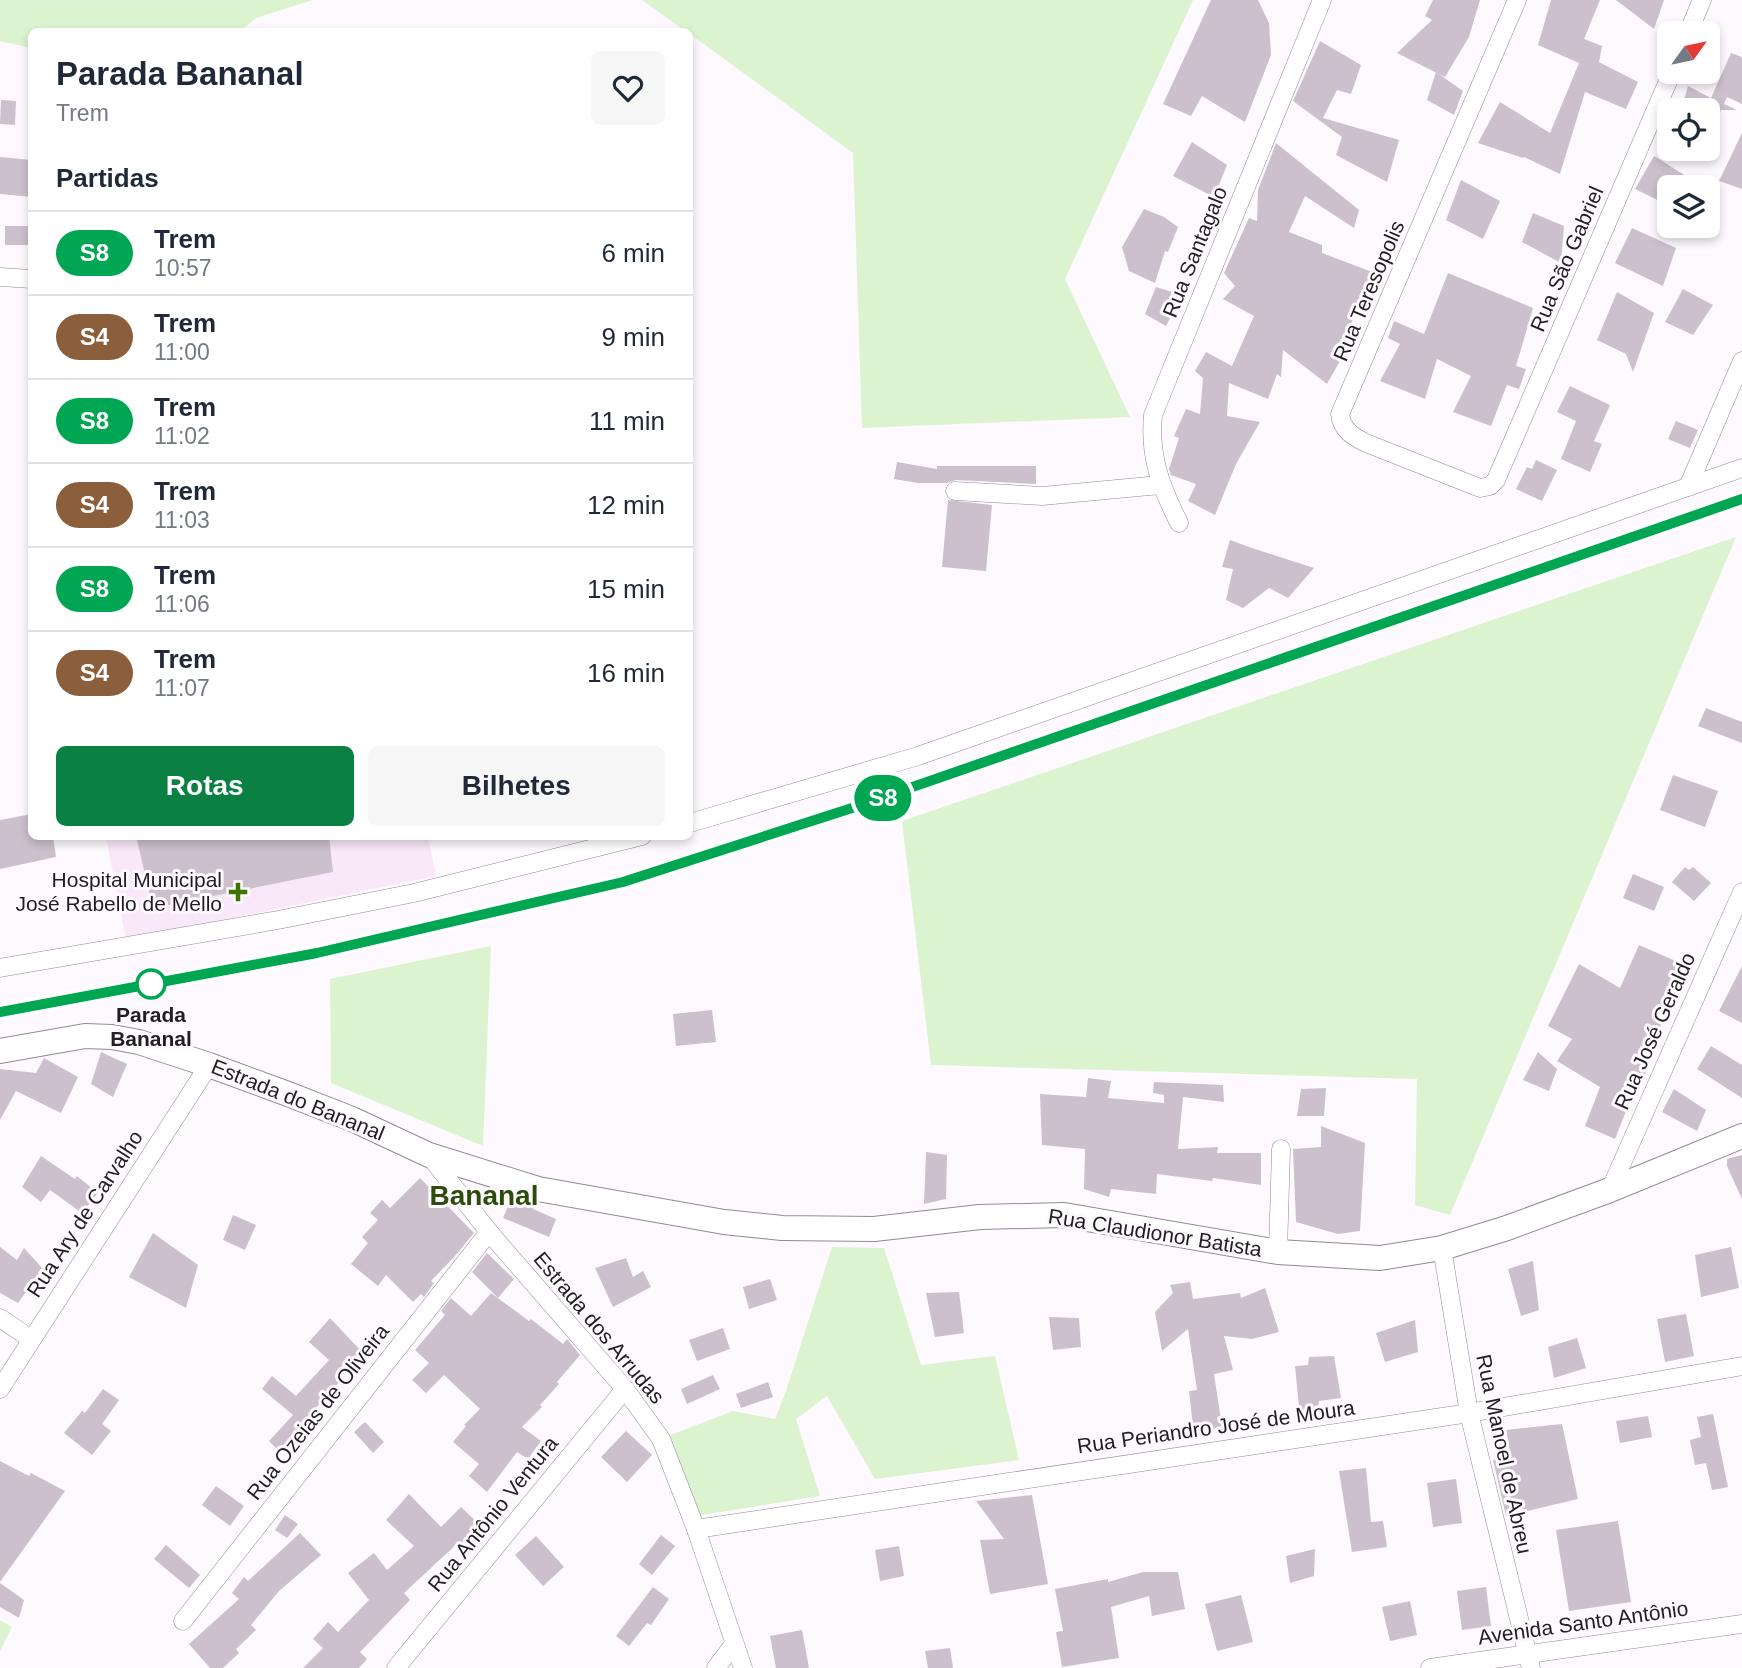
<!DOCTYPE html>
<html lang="pt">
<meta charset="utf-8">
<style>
body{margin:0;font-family:Arial,sans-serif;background:#f6f6f7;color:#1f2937;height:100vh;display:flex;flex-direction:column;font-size:26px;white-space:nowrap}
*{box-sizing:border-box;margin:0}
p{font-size:23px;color:#747a83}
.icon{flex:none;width:38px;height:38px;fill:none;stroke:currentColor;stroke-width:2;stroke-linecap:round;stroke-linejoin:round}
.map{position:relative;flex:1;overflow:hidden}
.panel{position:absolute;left:28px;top:28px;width:665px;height:812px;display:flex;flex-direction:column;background:#fff;border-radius:10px;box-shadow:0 4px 10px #0003}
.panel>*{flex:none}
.badge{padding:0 14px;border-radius:23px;font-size:24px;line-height:46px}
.needle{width:46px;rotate:57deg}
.buttons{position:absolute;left:1657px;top:21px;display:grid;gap:14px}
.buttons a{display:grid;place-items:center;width:63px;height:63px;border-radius:10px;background:#fff;box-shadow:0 4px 10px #0003;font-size:35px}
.map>.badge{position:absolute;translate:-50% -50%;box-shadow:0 0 0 4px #fff}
h2{padding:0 28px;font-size:26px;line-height:63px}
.round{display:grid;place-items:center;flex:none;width:74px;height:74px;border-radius:10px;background:#f6f6f7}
.summary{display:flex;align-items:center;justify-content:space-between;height:119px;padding:0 28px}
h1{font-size:33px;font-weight:800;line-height:52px}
.primary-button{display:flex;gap:14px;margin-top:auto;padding:14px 28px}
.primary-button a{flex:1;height:80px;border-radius:10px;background:#0b8043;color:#fff;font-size:28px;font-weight:800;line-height:80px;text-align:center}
.primary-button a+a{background:#f6f6f7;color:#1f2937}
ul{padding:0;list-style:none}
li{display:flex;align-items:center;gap:21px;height:84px;padding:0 28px;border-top:2px solid #e0e1e3}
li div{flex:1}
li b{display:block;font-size:26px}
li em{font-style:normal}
li .badge{min-width:77px;font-weight:700;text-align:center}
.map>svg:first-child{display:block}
</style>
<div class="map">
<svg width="1742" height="1668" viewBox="0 0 1742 1668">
<rect width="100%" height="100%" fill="#fef9fe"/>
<path fill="#f9e7fa" d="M106 837H428L436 876 126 940Z"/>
<g fill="#dcf3cf">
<path d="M0 0H313L256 18 240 31 32 32 31 48 0 41Z"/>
<path d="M642 0H1193L1065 279 1130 417 862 428 853 153 690 34V32L685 31Z"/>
<path d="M1736 537 1450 1215 1415 1205 1417 1079 931 1065 902 821Z"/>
<path d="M491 946 483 1146 331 1083 330 979Z"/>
<path d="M832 1247 884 1248 921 1365 995 1356 1019 1460 875 1479 827 1396 796 1419 820 1496 696 1516 668 1436 733 1411 775 1419 785 1394Z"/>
<path d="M0 1620 12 1627 0 1651Z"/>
</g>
<g fill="#ccc0cd">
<path d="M1211 0H1258L1269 23 1271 55 1245 122 1202 96 1191 116 1163 104Z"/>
<path d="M1433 0H1480L1469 37 1445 77 1397 53 1432 20 1425 16Z"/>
<path d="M1551 0H1600L1584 39 1602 46 1599 62 1638 82 1626 109 1585 92 1560 174 1524 157 1523 158 1478 143 1500 102 1550 133 1579 63 1538 45Z"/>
<path d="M1616 0H1664L1654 29Z"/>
<path d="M1320 41 1361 65 1351 94 1337 90 1323 118 1399 140 1387 182 1336 155 1342 137 1293 101Z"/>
<path d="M1731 53 1742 57V104L1727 97 1724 104 1737 110H1721L1708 139V110H1681L1688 86 1711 98Z"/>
<path d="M1436 72 1463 91 1454 115 1427 100Z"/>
<path d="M1 100 16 101 15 125 0 124Z"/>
<path d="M1742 133V189L1719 181Z"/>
<path d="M1192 142 1227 165 1214 197 1173 176Z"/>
<path d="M1276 143 1359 210 1354 228 1305 196 1289 232 1322 245V253L1372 272 1344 341 1350 343 1327 384 1283 350 1281 377 1277 374 1268 399 1229 383 1227 416 1260 422 1236 464 1215 515 1188 501 1196 484 1171 475 1169 469 1179 438 1174 436 1186 409 1200 414 1203 378 1195 371 1206 352 1232 366 1254 316 1223 299 1235 286 1224 273 1249 218 1257 221 1258 190Z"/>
<path d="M1654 156 1686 176 1683 187H1670V206L1635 189Z"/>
<path d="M0 157 32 160V197L0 194Z"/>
<path d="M1461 180 1500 201 1483 239 1446 220Z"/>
<path d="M1144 209 1164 217 1178 227 1168 252 1165 251 1155 283 1129 271 1122 247Z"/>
<path d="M1533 213 1564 226 1561 263 1522 242Z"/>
<rect x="5" y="226" width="27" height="19"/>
<path d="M1632 228 1676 248 1663 286 1615 263Z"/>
<path d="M1448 273 1533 308 1516 366 1526 369 1519 389 1507 385 1491 426 1453 412 1471 376 1437 359 1425 399 1380 381 1400 344 1388 338 1394 321 1424 334Z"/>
<path d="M1156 287 1182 295 1166 326 1145 314Z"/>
<path d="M1683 289 1713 305 1693 335 1665 322Z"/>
<path d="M1617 292 1654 313 1633 372 1626 354 1597 340Z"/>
<path d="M1570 386 1610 405 1594 441 1602 444 1590 472 1561 459 1576 421 1557 412Z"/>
<path d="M1676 421 1698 430 1690 448 1668 439Z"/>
<path d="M1536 460 1557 470 1542 501 1516 489 1527 467 1532 469Z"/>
<path d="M897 462 937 469V466H1036V484L956 480 947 483H918L894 479Z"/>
<path d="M948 500 992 505 986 571 942 567Z"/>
<path d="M1230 540 1252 548 1314 568 1288 598 1269 588 1243 608 1226 600 1233 569 1222 567Z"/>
<path d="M1706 708 1742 722V743L1698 726Z"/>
<path d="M1673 775 1718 791 1705 827 1660 810Z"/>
<path d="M32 814V836H53L56 857 0 869V820Z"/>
<path d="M136 836H329L333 872 153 908Z"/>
<path d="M1685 867 1689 870 1693 867 1711 883 1694 901 1672 882Z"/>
<path d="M1633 874 1664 887 1654 911 1623 898Z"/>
<path d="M1639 945 1687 966 1674 995 1671 993 1644 1078 1640 1076 1615 1139 1585 1126 1600 1087 1557 1061 1572 1039 1548 1026 1579 964 1620 988Z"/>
<path d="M1742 966V1023L1719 1011Z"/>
<path d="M712 1010 716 1042 676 1046 673 1014Z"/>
<path d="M1711 1046 1742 1065V1098L1697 1069Z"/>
<path d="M101 1052 127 1064 113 1097 91 1084Z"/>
<path d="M1538 1052 1557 1069 1549 1091 1523 1080Z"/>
<path d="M44 1058 78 1077 61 1113 16 1091 0 1120V1069L36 1073Z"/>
<path d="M1088 1078 1111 1081 1108 1098 1164 1103V1095L1153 1093 1154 1082 1223 1085 1224 1102 1183 1097 1178 1149 1218 1147 1217 1153H1261V1185L1213 1178 1212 1181 1157 1174 1156 1194 1111 1189 1109 1197 1084 1189 1085 1149 1042 1145 1040 1094 1086 1097Z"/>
<path d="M1326 1088 1324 1116H1297L1301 1089Z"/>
<path d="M1674 1089 1706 1110 1697 1131 1662 1112Z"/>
<path d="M1321 1126 1365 1143 1360 1231 1338 1234 1296 1222 1293 1149 1321 1147Z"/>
<path d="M926 1152 947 1155 946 1199 924 1204Z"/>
<path d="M1742 1155V1199L1727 1166V1159Z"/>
<path d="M41 1156 75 1179 77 1176 98 1193 82 1213 50 1190 41 1202 22 1187Z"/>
<path d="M420 1178 474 1233 455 1256 431 1281 434 1283 424 1297 421 1294 413 1302 386 1275 378 1286 351 1264 368 1243 362 1237 378 1220 370 1213 382 1200 390 1208Z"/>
<path d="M512 1197 534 1205 533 1209 556 1219 549 1237 503 1218Z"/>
<path d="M233 1215 256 1225 245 1250 223 1240Z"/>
<path d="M153 1233 198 1265 186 1308 129 1277Z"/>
<path d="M0 1247 17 1260 24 1248 43 1269 18 1303 0 1293Z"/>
<path d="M1731 1247 1739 1288 1701 1297 1695 1255Z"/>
<path d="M487 1253 514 1279 498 1298 472 1272Z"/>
<path d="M626 1258 633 1277 643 1271 651 1287 613 1307 595 1268Z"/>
<path d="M1533 1261 1539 1310 1521 1316 1508 1269Z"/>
<path d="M770 1279 777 1300 749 1309 743 1287Z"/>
<path d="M1190 1282 1193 1299 1240 1293 1241 1298 1265 1288 1279 1332 1252 1339 1224 1336 1233 1370 1214 1374 1222 1426 1194 1436 1189 1391 1197 1390 1188 1329 1162 1351 1155 1312 1173 1293 1170 1285Z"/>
<path d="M959 1292 964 1333 935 1337 926 1293Z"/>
<path d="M491 1293 529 1321 531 1319 563 1344 567 1339 580 1355 557 1382 559 1384 540 1405 542 1407 522 1427 541 1441 528 1459 517 1452 487 1492 469 1476 479 1464 453 1442 466 1426 464 1425 480 1409 444 1375 426 1393 412 1380 429 1363 415 1350 445 1315 441 1311 451 1298 471 1316Z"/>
<path d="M1686 1314 1694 1356 1665 1362 1657 1319Z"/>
<path d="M1049 1317 1079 1318 1081 1347 1053 1350Z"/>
<path d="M330 1318 361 1351 336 1375 341 1380 314 1410 318 1414 281 1453 269 1441 293 1415 262 1389 272 1376 296 1396 329 1360 309 1342Z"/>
<path d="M1415 1320 1418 1352 1385 1362 1376 1333Z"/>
<path d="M723 1328 730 1349 697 1361 689 1340Z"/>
<path d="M1577 1338 1586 1368 1554 1378 1548 1347Z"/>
<path d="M1334 1356 1341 1398 1319 1401 1316 1416 1300 1417 1295 1366 1308 1365 1309 1357Z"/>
<path d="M713 1375 720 1389 687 1404 681 1389Z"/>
<path d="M768 1382 773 1397 741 1408 736 1394Z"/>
<path d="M103 1389 119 1400 102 1424 111 1431 92 1455 64 1433 82 1411 85 1413Z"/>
<path d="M1713 1414 1728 1487 1712 1490 1706 1463 1695 1465 1690 1440 1701 1437 1697 1417Z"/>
<path d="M1648 1416 1652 1437 1620 1443 1616 1421Z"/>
<path d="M365 1422 384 1442 373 1453 354 1432Z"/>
<path d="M1562 1424 1578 1499 1506 1516 1493 1460 1511 1457 1506 1430Z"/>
<path d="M626 1431 652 1455 627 1482 601 1457Z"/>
<path d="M0 1461 29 1476 31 1473 65 1491 0 1582Z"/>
<path d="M1366 1468 1371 1522 1383 1521 1387 1547 1352 1552 1339 1471Z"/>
<path d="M1456 1479 1462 1523 1433 1527 1427 1483Z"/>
<path d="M216 1486 244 1506 230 1526 202 1505Z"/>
<path d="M409 1494 441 1527 461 1507 483 1528 464 1547 460 1541 404 1593 410 1600 360 1652 367 1659 359 1668H303L323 1648 313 1639 328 1622 338 1632 369 1600 348 1573 374 1553 387 1570 414 1546 386 1520Z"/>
<path d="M1032 1495 1048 1584 990 1594 980 1540 1004 1539 976 1501Z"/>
<path d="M285 1515 298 1524 287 1538 275 1530Z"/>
<path d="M1618 1521 1631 1602 1569 1611 1556 1530Z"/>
<path d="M300 1533 321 1555 279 1591 251 1625 256 1630 236 1649 239 1653 223 1668H210L189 1644 239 1599 232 1593 244 1577 248 1581Z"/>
<path d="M661 1535 675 1546 652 1575 639 1564Z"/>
<path d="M536 1536 564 1567 543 1586 515 1555Z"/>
<path d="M166 1545 200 1575 189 1588 154 1559Z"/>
<path d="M899 1546 904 1576 880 1581 875 1550Z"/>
<path d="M1315 1549 1314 1576 1290 1583 1286 1556Z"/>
<path d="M1143 1572H1178L1185 1609 1152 1616 1149 1596 1111 1607 1119 1658 1062 1667 1056 1632 1063 1631 1055 1589 1108 1579V1582Z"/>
<path d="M0 1583 24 1600 19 1618 0 1607Z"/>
<path d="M653 1587 669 1599 651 1625 647 1623 629 1646 616 1636Z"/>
<path d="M1486 1587 1491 1626 1462 1630 1457 1591Z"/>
<path d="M1241 1595 1253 1642 1217 1651 1205 1604Z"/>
<path d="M1410 1601 1417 1635 1390 1641 1382 1607Z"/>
<path d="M802 1630 809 1668H776L770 1636Z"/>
<path d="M950 1648 953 1668H928L925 1651Z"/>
</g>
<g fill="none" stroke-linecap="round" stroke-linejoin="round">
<defs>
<g id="minor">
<path d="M1517 0 1340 414C1342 430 1352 436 1366 443L1480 488 1490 486 1496 480 1672 72"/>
<path d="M1688 33 1702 0"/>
<path d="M0 277 32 279"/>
<path d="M1688 487 1742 361"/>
<path d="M955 491 1042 496 1160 485"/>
<path d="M1179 523C1161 487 1149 457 1153 415L1322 0"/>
<path d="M690 823 918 756 1742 468"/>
<path d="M0 968 278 920 414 893 642 836"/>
<path d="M429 1155 489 1232 625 1389 661 1439 696 1529 743 1668"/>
<path d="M1610 1190 1742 892"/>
<path d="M1442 1248 1469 1413 1531 1668"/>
<path d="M1278 1252 1281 1149"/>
<path d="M0 1318 31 1339"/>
<path d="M0 1389 209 1065"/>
<path d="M696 1529 1469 1413 1742 1366"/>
<path d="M183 1621 489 1232"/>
<path d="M396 1668 625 1389"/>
<path d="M716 1668 734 1644"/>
<path d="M1430 1668 1742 1624"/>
</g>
<path id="secondary" d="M0 1051 85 1036 112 1037 139 1042 209 1065 288 1094 352 1119 429 1155 538 1189 724 1222 782 1228 874 1229 980 1217 1064 1215 1278 1252 1380 1258 1442 1248 1507 1228 1610 1190 1742 1136"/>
</defs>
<use href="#minor" stroke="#948994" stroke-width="19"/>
<use href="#secondary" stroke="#948994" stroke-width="26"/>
<use href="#minor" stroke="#fff" stroke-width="18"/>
<use href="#secondary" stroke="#fff" stroke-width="24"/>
<path stroke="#999499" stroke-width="5" d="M0 1013 317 953 623 882 852 809 1742 499"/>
</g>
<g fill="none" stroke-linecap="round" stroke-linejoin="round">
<defs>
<path id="line" d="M0 1012 317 953 623 882 852 808 1742 499"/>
</defs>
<use href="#line" stroke="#fff" stroke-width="16"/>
<use href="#line" stroke="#00a651" stroke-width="10"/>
</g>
<path fill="#3e7400" stroke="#fef9fe" stroke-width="2.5" d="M234.5 881.5h7v7h7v7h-7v7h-7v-7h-7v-7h7z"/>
<circle fill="#fff" stroke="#00a651" stroke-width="3.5" cx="151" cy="984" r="14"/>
<g text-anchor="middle" stroke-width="6" stroke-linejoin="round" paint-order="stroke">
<g font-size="21" fill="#221d22" stroke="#fef9fe">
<text transform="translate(1195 252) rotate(-68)" y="7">Rua Santagalo</text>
<text transform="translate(1567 259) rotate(-67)" y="7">Rua São Gabriel</text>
<text transform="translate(1369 291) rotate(-67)" y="7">Rua Teresopolis</text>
<text transform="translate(1655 1031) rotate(-66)" y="7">Rua José Geraldo</text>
<text transform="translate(298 1100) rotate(22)" y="7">Estrada do Bananal</text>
<text transform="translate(85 1214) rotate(-57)" y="7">Rua Ary de Carvalho</text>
<text transform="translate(1155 1233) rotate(9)" y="7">Rua Claudionor Batista</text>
<text transform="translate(599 1328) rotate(50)" y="7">Estrada dos Arrudas</text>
<text transform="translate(318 1412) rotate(-52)" y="7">Rua Ozeias de Oliveira</text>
<text transform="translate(1216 1427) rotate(-8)" y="7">Rua Periandro José de Moura</text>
<text transform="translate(1504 1454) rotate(78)" y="7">Rua Manoel de Abreu</text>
<text transform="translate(493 1514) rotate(-51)" y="7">Rua Antônio Ventura</text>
<text transform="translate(1583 1623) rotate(-8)" y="7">Avenida Santo Antônio</text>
</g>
<g font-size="21" fill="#221d22" stroke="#fef9fe" text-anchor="end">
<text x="222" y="887">Hospital Municipal<tspan x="222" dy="24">José Rabello de Mello</tspan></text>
</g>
<g font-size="21" font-weight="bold" fill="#221d22" stroke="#fef9fe">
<text x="151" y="1022">Parada<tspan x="151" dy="24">Bananal</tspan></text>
</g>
<g font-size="28" font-weight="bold" fill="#2a4d0b" stroke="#fef9fe">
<text x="484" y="1205">Bananal</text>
</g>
</g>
</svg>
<div class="buttons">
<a><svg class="needle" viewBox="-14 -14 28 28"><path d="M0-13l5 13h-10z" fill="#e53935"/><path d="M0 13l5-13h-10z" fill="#747a83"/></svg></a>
<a><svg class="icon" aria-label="locate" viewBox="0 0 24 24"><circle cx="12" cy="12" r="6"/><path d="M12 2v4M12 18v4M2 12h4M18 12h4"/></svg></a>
<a><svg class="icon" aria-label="layers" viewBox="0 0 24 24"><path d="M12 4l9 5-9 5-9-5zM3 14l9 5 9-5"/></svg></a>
</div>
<b class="badge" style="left:883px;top:798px;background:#00a651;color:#fff">S8</b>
<section class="panel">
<div class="summary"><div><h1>Parada Bananal</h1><p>Trem</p></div><a class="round"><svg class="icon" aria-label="heart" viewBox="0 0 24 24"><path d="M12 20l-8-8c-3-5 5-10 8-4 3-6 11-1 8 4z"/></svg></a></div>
<h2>Partidas</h2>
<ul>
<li><span class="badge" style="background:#00a651;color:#fff">S8</span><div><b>Trem</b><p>10:57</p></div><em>6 min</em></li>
<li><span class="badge" style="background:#8b5e3c;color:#fff">S4</span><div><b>Trem</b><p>11:00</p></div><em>9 min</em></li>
<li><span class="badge" style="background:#00a651;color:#fff">S8</span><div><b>Trem</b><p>11:02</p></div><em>11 min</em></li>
<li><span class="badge" style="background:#8b5e3c;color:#fff">S4</span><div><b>Trem</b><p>11:03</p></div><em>12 min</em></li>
<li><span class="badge" style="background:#00a651;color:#fff">S8</span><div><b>Trem</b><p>11:06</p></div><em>15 min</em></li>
<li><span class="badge" style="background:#8b5e3c;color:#fff">S4</span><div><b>Trem</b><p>11:07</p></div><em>16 min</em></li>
</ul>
<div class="primary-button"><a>Rotas</a><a>Bilhetes</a></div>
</section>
</div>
